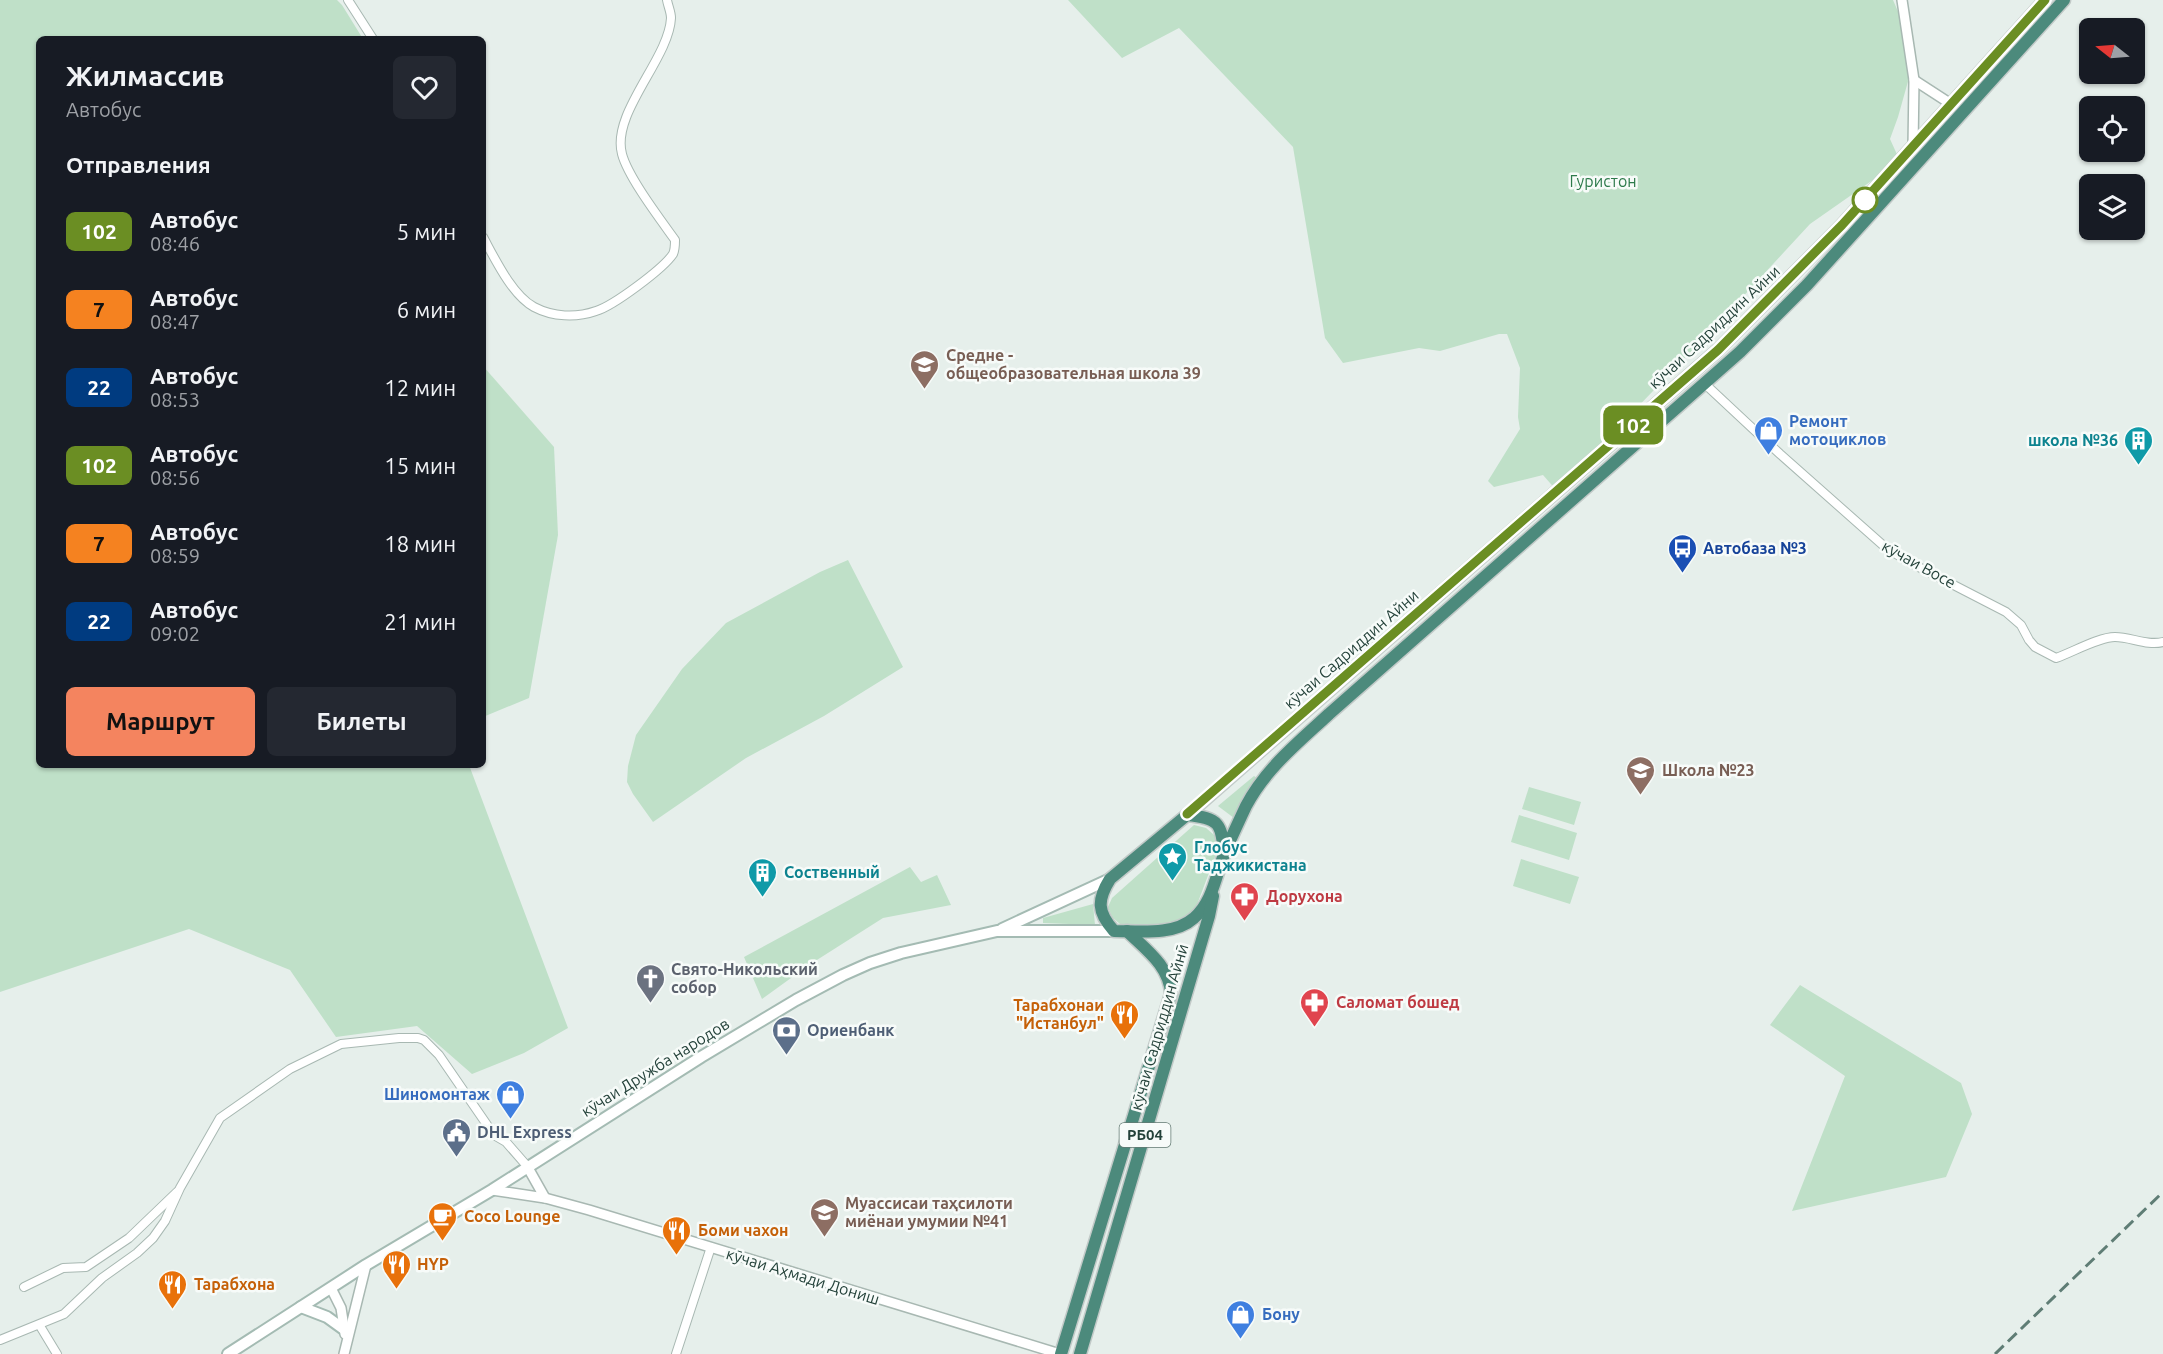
<!DOCTYPE html>
<html lang="ru">
<meta charset="utf-8">
<style>
body{margin:0;font-family:Ubuntu,sans-serif;background:#242831;color:#f1f3f6;height:100vh;display:flex;flex-direction:column;font-size:22px;white-space:nowrap}
*{box-sizing:border-box;margin:0}
p{font-size:20px;color:#9ea1a6}
.icon{flex:none;width:33px;height:33px;fill:none;stroke:currentColor;stroke-width:2;stroke-linecap:round;stroke-linejoin:round}
.map{position:relative;flex:1;overflow:hidden}
.side{position:absolute;left:36px;top:36px;width:450px;height:732px;display:flex;flex-direction:column;background:#171b24;border-radius:9px;box-shadow:0 2px 4px #0004}
.side>*{flex:none}
.badge{padding:0 12px;border-radius:9px;font-size:21px;line-height:39px}
.needle{width:39px;rotate:287deg}
.buttons{position:absolute;left:2079px;top:18px;display:grid;gap:12px}
.buttons a{display:grid;place-items:center;width:66px;height:66px;border-radius:9px;background:#171b24;box-shadow:0 2px 4px #0004;font-size:30px}
.map>.badge{position:absolute;translate:-50% -50%;box-shadow:0 0 0 3px #fff}
h2{padding:0 30px;font-size:22px;line-height:54px}
.round{display:grid;place-items:center;flex:none;width:63px;height:63px;border-radius:9px;background:#242831}
.headline{display:flex;align-items:center;justify-content:space-between;height:102px;padding:0 30px}
h1{font-size:28px;font-weight:700;line-height:45px}
.action{display:flex;gap:12px;margin-top:auto;padding:12px 30px}
.action a{flex:1;height:69px;border-radius:9px;background:#f4845f;color:#111;font-size:24px;font-weight:700;line-height:69px;text-align:center}
.action a+a{background:#242831;color:#f1f3f6}
ul{padding:0;list-style:none}
li{display:flex;align-items:center;gap:18px;height:78px;padding:0 30px}
li div{flex:1}
li b{display:block;font-size:22px}
li em{font-style:normal}
li .badge{min-width:66px;font-weight:700;text-align:center}
.map>svg:first-child{display:block}
</style>
<div class="map">
<svg width="2163" height="1354" viewBox="0 0 2163 1354">
<rect width="100%" height="100%" fill="#e6efeb"/>
<g fill="#bfe0c8">
<path d="M0 0H337L342 5 363 39H39V765H469L568 1028 524 1053 472 1074 417 1026 336 1037 290 970 189 929 0 992Z"/>
<path d="M1068 0H1893L1916 53 1898 117 1890 139 1900 161 1810 224 1725 316 1557 491 1543 475 1494 487 1488 481 1520 429 1518 417 1520 368 1507 334H1499L1440 351 1419 348 1343 363 1325 338 1293 147 1179 28 1122 58Z"/>
<path d="M483 366 554 447 558 535 529 698 483 717Z"/>
<path d="M848 560 903 667 824 716 746 758 653 822 633 794 627 782 628 766 636 735 682 669 726 623 820 572Z"/>
<path d="M1254 776 1257 778 1234 818 1218 806Z"/>
<path d="M1529 787 1581 802 1574 825 1522 809Z"/>
<path d="M1519 815 1577 833 1569 860 1511 842Z"/>
<path d="M1194 825 1206 828 1221 841 1195 910 1173 924 1141 927 1120 924 1112 917 1108 907 1112 898Z"/>
<path d="M1521 859 1579 877 1570 904 1513 886Z"/>
<path d="M910 867 921 882 937 875 951 905 883 918 809 965 762 999 744 957Z"/>
<path d="M1093 904 1095 925 1043 923V918Z"/>
<path d="M1800 985 1961 1083 1972 1114 1946 1177 1792 1211 1845 1076 1770 1025Z"/>
</g>
<g fill="none" stroke-linecap="round" stroke-linejoin="round">
<defs>
<g id="minor">
<path d="M348 0 373 39"/>
<path d="M483 237C495 259 512 295 534 307 553 317 576 318 596 311 613 306 663 269 673 254 675 250 675 245 675 240 660 219 628 177 622 154 611 113 669 59 671 18 671 12 668 6 667 0"/>
<path d="M1705 384 1780 454 1885 547 1909 562 2006 612 2021 625 2029 640 2035 647 2056 658C2073 652 2099 637 2115 637 2131 637 2147 646 2163 642"/>
<path d="M24 1287 63 1268 86 1267 129 1238 177 1192"/>
<path d="M40 1326 57 1354"/>
<path d="M0 1340 64 1314 102 1278 137 1253 153 1238 165 1221 180 1188 220 1118 290 1069 341 1044 399 1038H418L424 1040 439 1055 494 1135 506 1142 527 1166"/>
<path d="M676 1354 711 1247"/>
</g>
<g id="tertiary">
<path d="M1902 0 1914 80 1913 147"/>
<path d="M1914 80 1951 104"/>
<path d="M527 1166 545 1198"/>
<path d="M492 1190 545 1198 589 1210 1060 1354"/>
<path d="M331 1288 341 1308 345 1334"/>
<path d="M344 1354 366 1265"/>
</g>
<g id="secondary">
<path d="M1002 929 1110 879"/>
<path d="M301 1307 327 1317 345 1330"/>
<path d="M228 1354 366 1265 492 1190 701 1057 796 1000 843 975 870 963 901 953 997 931H1114"/>
</g>
<g id="trunk">
<path d="M1187 815 1718 350 1842 225 2045 0"/>
<path d="M1224 855C1222 823 1219 818 1187 815L1110 879C1097 900 1097 912 1114 931 1138 931 1174 936 1194 918 1213 902 1216 874 1225 852 1232 836 1239 821 1246 806 1266 768 1299 742 1329 714L1740 352 1807 285 2064 0"/>
<path d="M1061 1354 1171 994C1170 966 1145 949 1127 931"/>
<path d="M1080 1354 1209 916 1213 896"/>
</g>
</defs>
<use href="#minor" stroke="#a8b8b2" stroke-width="10"/>
<use href="#tertiary" stroke="#a8b8b2" stroke-width="12"/>
<use href="#secondary" stroke="#a4bbb3" stroke-width="14"/>
<use href="#trunk" stroke="#c2cac8" stroke-width="15"/>
<use href="#minor" stroke="#fff" stroke-width="8"/>
<use href="#tertiary" stroke="#fff" stroke-width="9"/>
<use href="#secondary" stroke="#fff" stroke-width="10"/>
<use href="#trunk" stroke="#4c8a7c" stroke-width="12"/>
<path stroke="#5f7d75" stroke-width="3" stroke-dasharray="12 6" stroke-linecap="butt" d="M1995 1354 2163 1192"/>
</g>
<g fill="none" stroke-linecap="round" stroke-linejoin="round">
<defs>
<path id="line" d="M1187 814 1718 350 1842 225 2045 0"/>
</defs>
<use href="#line" stroke="#fff" stroke-width="14"/>
<use href="#line" stroke="#6b8e23" stroke-width="9"/>
</g>
<defs>
<symbol id="school-pin" viewBox="-11 -11 22 30"><path d="M0 17L-7.5 6A9.5 9.5 0 1 1 7.5 6Z" fill="#8d6e63" stroke="#f7fbf9"/><path d="M0-5L7-2L0 1L-7-2ZM-4 1L0 2.5L4 1V4Q0 6-4 4Z" fill="#fff"/></symbol>
<symbol id="shop-pin" viewBox="-11 -11 22 30"><path d="M0 17L-7.5 6A9.5 9.5 0 1 1 7.5 6Z" fill="#3f7fe0" stroke="#f7fbf9"/><path d="M-5-2.5h2.3a2.7 3.5 0 0 1 5.4 0H5L5.5 6h-11ZM-1.5-2.5h3a1.5 2.3 0 0 0-3 0Z" fill="#fff"/></symbol>
<symbol id="building-pin" viewBox="-11 -11 22 30"><path d="M0 17L-7.5 6A9.5 9.5 0 1 1 7.5 6Z" fill="#0f9aa8" stroke="#f7fbf9"/><path d="M-4-6H4V6H1V3H-1V6H-4ZM-2.5-4.3h1.7v1.8h-1.7ZM.8-4.3h1.7v1.8H.8ZM-2.5-1h1.7V.8h-1.7ZM.8-1h1.7V.8H.8Z" fill="#fff"/></symbol>
<symbol id="bus-pin" viewBox="-11 -11 22 30"><path d="M0 17L-7.5 6A9.5 9.5 0 1 1 7.5 6Z" fill="#1a4fb4" stroke="#f7fbf9"/><path d="M-5-6H5V4H4V6H2V4H-2V6H-4V4H-5ZM-3.5-4V0h7V-4ZM-3.5 1.2v1.5H-2V1.2ZM2 1.2v1.5H3.5V1.2Z" fill="#fff"/></symbol>
<symbol id="sight-pin" viewBox="-11 -11 22 30"><path d="M0 17L-7.5 6A9.5 9.5 0 1 1 7.5 6Z" fill="#0f9aa8" stroke="#f7fbf9"/><path d="M0-6L1.8-2.2L6-1.7L2.9 1.2L3.7 5.4L0 3.3L-3.7 5.4L-2.9 1.2L-6-1.7L-1.8-2.2Z" fill="#fff"/></symbol>
<symbol id="pharmacy-pin" viewBox="-11 -11 22 30"><path d="M0 17L-7.5 6A9.5 9.5 0 1 1 7.5 6Z" fill="#e0444e" stroke="#f7fbf9"/><path d="M-2-6h4v4h4v4h-4v4h-4v-4h-4v-4h4Z" fill="#fff"/></symbol>
<symbol id="church-pin" viewBox="-11 -11 22 30"><path d="M0 17L-7.5 6A9.5 9.5 0 1 1 7.5 6Z" fill="#6b7280" stroke="#f7fbf9"/><path d="M-1.2-6h2.4v3.5h3.3v2.4h-3.3V6h-2.4V-.1h-3.3v-2.4h3.3Z" fill="#fff"/></symbol>
<symbol id="restaurant-pin" viewBox="-11 -11 22 30"><path d="M0 17L-7.5 6A9.5 9.5 0 1 1 7.5 6Z" fill="#e8710a" stroke="#f7fbf9"/><path d="M-5-6h1v4h1v-4h1v4h1v-4h1v5L-1.5 .5V6h-2V.5L-5-1ZM5-6V6H3V1.5H1.5Q1.5-4 5-6Z" fill="#fff"/></symbol>
<symbol id="bank-pin" viewBox="-11 -11 22 30"><path d="M0 17L-7.5 6A9.5 9.5 0 1 1 7.5 6Z" fill="#5c6f8a" stroke="#f7fbf9"/><path d="M-6-4H6V4H-6ZM0-2.3a2.3 2.3 0 1 0 0 4.6a2.3 2.3 0 1 0 0-4.6Z" fill="#fff"/></symbol>
<symbol id="civic-pin" viewBox="-11 -11 22 30"><path d="M0 17L-7.5 6A9.5 9.5 0 1 1 7.5 6Z" fill="#5c6f8a" stroke="#f7fbf9"/><path d="M-.6-6.5H3V-4.5H.6V-3L4-1V1h2V6H-6V1h2V-1L-.6-3ZM-1.2 2.5V6h2.4V2.5Z" fill="#fff"/></symbol>
<symbol id="cafe-pin" viewBox="-11 -11 22 30"><path d="M0 17L-7.5 6A9.5 9.5 0 1 1 7.5 6Z" fill="#e8710a" stroke="#f7fbf9"/><path d="M-5.5-4.5H6V0H3Q3 3.5 0 3.5H-2.5Q-5.5 3.5-5.5 0ZM3-3.2v2h1.7v-2ZM-6 4.5H4V6H-6Z" fill="#fff"/></symbol>
</defs>
<g fill-rule="evenodd">
<use href="#school-pin" x="908" y="348" width="33" height="45"/>
<use href="#shop-pin" x="1752" y="414" width="33" height="45"/>
<use href="#building-pin" x="2122" y="424" width="33" height="45"/>
<use href="#bus-pin" x="1666" y="532" width="33" height="45"/>
<use href="#school-pin" x="1624" y="754" width="33" height="45"/>
<use href="#sight-pin" x="1156" y="840" width="33" height="45"/>
<use href="#building-pin" x="746" y="856" width="33" height="45"/>
<use href="#pharmacy-pin" x="1228" y="880" width="33" height="45"/>
<use href="#church-pin" x="634" y="962" width="33" height="45"/>
<use href="#pharmacy-pin" x="1298" y="986" width="33" height="45"/>
<use href="#restaurant-pin" x="1108" y="998" width="33" height="45"/>
<use href="#bank-pin" x="770" y="1014" width="33" height="45"/>
<use href="#shop-pin" x="494" y="1078" width="33" height="45"/>
<use href="#civic-pin" x="440" y="1116" width="33" height="45"/>
<use href="#school-pin" x="808" y="1196" width="33" height="45"/>
<use href="#cafe-pin" x="426" y="1200" width="33" height="45"/>
<use href="#restaurant-pin" x="660" y="1214" width="33" height="45"/>
<use href="#restaurant-pin" x="380" y="1248" width="33" height="45"/>
<use href="#restaurant-pin" x="156" y="1268" width="33" height="45"/>
<use href="#shop-pin" x="1224" y="1298" width="33" height="45"/>
</g>
<circle fill="#fff" stroke="#6b8e23" stroke-width="3" cx="1865" cy="200" r="12"/>
<g text-anchor="middle" stroke-width="5" stroke-linejoin="round" paint-order="stroke">
<rect fill="#f7fbf9" stroke="#637a73" stroke-width="1.5" x="1119.5" y="1123" width="51" height="24" rx="4.5"/>
<g font-size="15" font-weight="bold" fill="#24423a">
<text x="1145" y="1140">РБ04</text>
</g>
<g font-size="16" fill="#2d7a4b" stroke="#f7fbf9">
<text x="1603" y="187">Гуристон</text>
</g>
<g font-size="16" fill="#24423a" stroke="#f7fbf9">
<text transform="translate(1714 327) rotate(-43)" y="6">кӯчаи Садриддин Айни</text>
<text transform="translate(1919 564) rotate(29)" y="6">кӯчаи Восе</text>
<text transform="translate(1351 649) rotate(-41)" y="6">кӯчаи Садриддин Айни</text>
<text transform="translate(1159 1027) rotate(-74)" y="6">кӯчаи Садриддин Айнӣ</text>
<text transform="translate(655 1067) rotate(-32)" y="6">кӯчаи Дружба народов</text>
<text transform="translate(803 1276) rotate(17)" y="6">кӯчаи Аҳмади Дониш</text>
</g>
<g font-size="16" font-weight="bold" fill="#785e54" stroke="#f7fbf9" text-anchor="start">
<text x="946" y="361">Средне -<tspan x="946" dy="18">общеобразовательная школа 39</tspan></text>
<text x="1662" y="776">Школа №23</text>
<text x="845" y="1209">Муассисаи таҳсилоти<tspan x="845" dy="18">миёнаи умумии №41</tspan></text>
</g>
<g font-size="16" font-weight="bold" fill="#366cbe" stroke="#f7fbf9" text-anchor="start">
<text x="1789" y="427">Ремонт<tspan x="1789" dy="18">мотоциклов</tspan></text>
<text x="490" y="1100" text-anchor="end">Шиномонтаж</text>
<text x="1262" y="1320">Бону</text>
</g>
<g font-size="16" font-weight="bold" fill="#0d838f" stroke="#f7fbf9" text-anchor="start">
<text x="2118" y="446" text-anchor="end">школа №36</text>
<text x="1194" y="853">Глобус<tspan x="1194" dy="18">Таджикистана</tspan></text>
<text x="784" y="878">Соственный</text>
</g>
<g font-size="16" font-weight="bold" fill="#164399" stroke="#f7fbf9" text-anchor="start">
<text x="1703" y="554">Автобаза №3</text>
</g>
<g font-size="16" font-weight="bold" fill="#be3a42" stroke="#f7fbf9" text-anchor="start">
<text x="1266" y="902">Дорухона</text>
<text x="1336" y="1008">Саломат бошед</text>
</g>
<g font-size="16" font-weight="bold" fill="#5b616d" stroke="#f7fbf9" text-anchor="start">
<text x="671" y="975">Свято-Никольский<tspan x="671" dy="18">собор</tspan></text>
</g>
<g font-size="16" font-weight="bold" fill="#c56008" stroke="#f7fbf9" text-anchor="start">
<text x="1104" y="1011" text-anchor="end">Тарабхонаи<tspan x="1104" dy="18">"Истанбул"</tspan></text>
<text x="464" y="1222">Coco Lounge</text>
<text x="698" y="1236">Боми чахон</text>
<text x="417" y="1270">HYP</text>
<text x="194" y="1290">Тарабхона</text>
</g>
<g font-size="16" font-weight="bold" fill="#4e5e75" stroke="#f7fbf9" text-anchor="start">
<text x="807" y="1036">Ориенбанк</text>
<text x="477" y="1138">DHL Express</text>
</g>
</g>
</svg>
<div class="buttons">
<a><svg class="needle" viewBox="-14 -14 28 28"><path d="M0-13l5 13h-10z" fill="#e53935"/><path d="M0 13l5-13h-10z" fill="#9ea1a6"/></svg></a>
<a><svg class="icon" aria-label="locate" viewBox="0 0 24 24"><circle cx="12" cy="12" r="6"/><path d="M12 2v4M12 18v4M2 12h4M18 12h4"/></svg></a>
<a><svg class="icon" aria-label="layers" viewBox="0 0 24 24"><path d="M12 4l9 5-9 5-9-5zM3 14l9 5 9-5"/></svg></a>
</div>
<b class="badge" style="left:1633px;top:425px;background:#6b8e23;color:#fff">102</b>
<section class="side">
<div class="headline"><div><h1>Жилмассив</h1><p>Автобус</p></div><a class="round"><svg class="icon" aria-label="heart" viewBox="0 0 24 24"><path d="M12 20l-8-8c-3-5 5-10 8-4 3-6 11-1 8 4z"/></svg></a></div>
<h2>Отправления</h2>
<ul>
<li><span class="badge" style="background:#6b8e23;color:#fff">102</span><div><b>Автобус</b><p>08:46</p></div><em>5 мин</em></li>
<li><span class="badge" style="background:#f58220;color:#111">7</span><div><b>Автобус</b><p>08:47</p></div><em>6 мин</em></li>
<li><span class="badge" style="background:#003b80;color:#fff">22</span><div><b>Автобус</b><p>08:53</p></div><em>12 мин</em></li>
<li><span class="badge" style="background:#6b8e23;color:#fff">102</span><div><b>Автобус</b><p>08:56</p></div><em>15 мин</em></li>
<li><span class="badge" style="background:#f58220;color:#111">7</span><div><b>Автобус</b><p>08:59</p></div><em>18 мин</em></li>
<li><span class="badge" style="background:#003b80;color:#fff">22</span><div><b>Автобус</b><p>09:02</p></div><em>21 мин</em></li>
</ul>
<div class="action"><a>Маршрут</a><a>Билеты</a></div>
</section>
</div>
